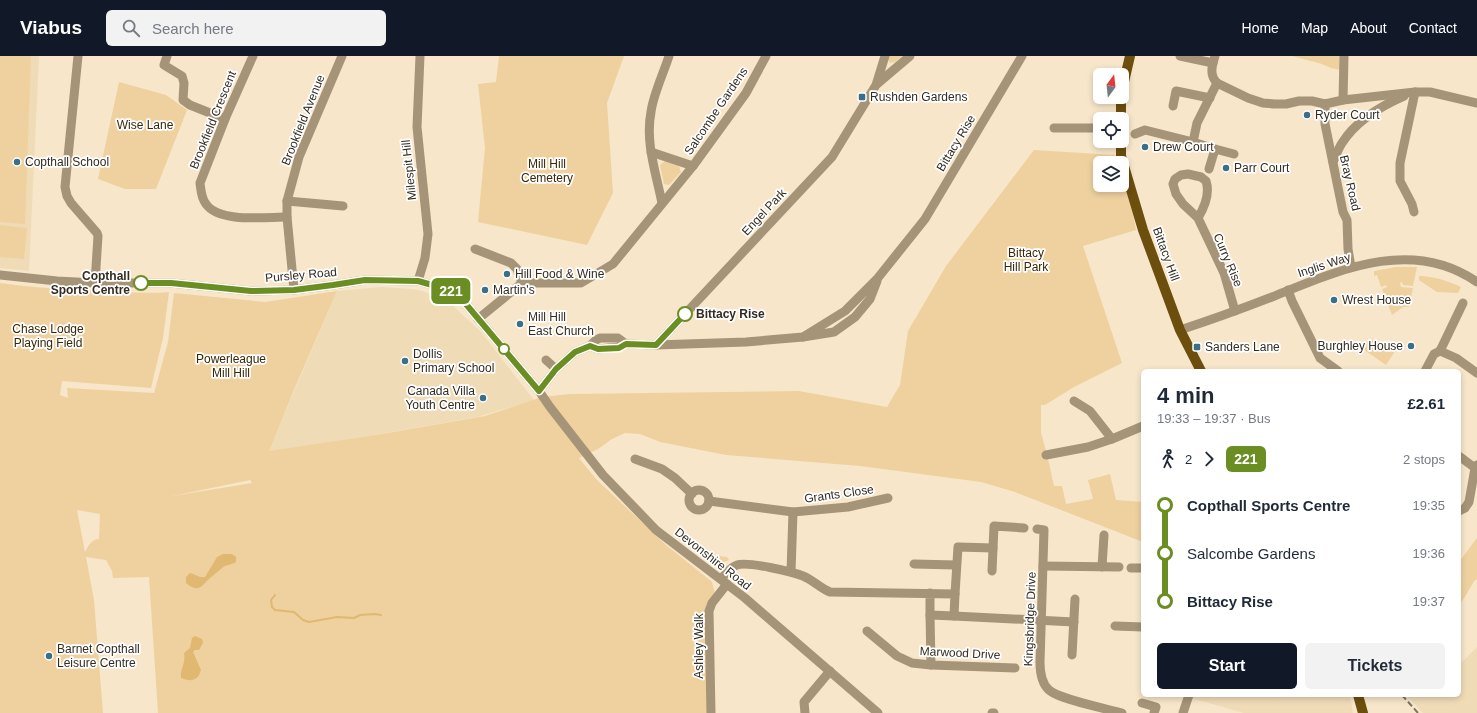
<!DOCTYPE html>
<meta charset="utf-8">
<style>
body{margin:0;font-family:Arial,sans-serif;background:#f2f2f3;color:#1f2937;height:100vh;display:flex;flex-direction:column;font-size:15px;white-space:nowrap}
*{box-sizing:border-box;margin:0}
p{font-size:13px;color:#747a83}
.icon{flex:none;width:22px;height:22px;fill:none;stroke:currentColor;stroke-width:2;stroke-linecap:round;stroke-linejoin:round}
.map{position:relative;flex:1;overflow:hidden}
.panel{position:absolute;left:1141px;top:313px;width:320px;height:328px;display:flex;flex-direction:column;background:#fff;border-radius:6px;box-shadow:0 2px 6px #0003}
.panel>*{flex:none}
.badge{padding:0 8px;border-radius:6px;font-size:14px;line-height:26px}
.needle{width:26px;rotate:15deg}
.buttons{position:absolute;left:1093px;top:12px;display:grid;gap:8px}
.buttons a{display:grid;place-items:center;width:36px;height:36px;border-radius:6px;background:#fff;box-shadow:0 2px 6px #0003;font-size:20px}
.map>.badge{position:absolute;translate:-50% -50%;box-shadow:0 0 0 2px #fff}
.legs{display:flex;align-items:center;gap:6px;height:44px;padding:0 16px;font-size:13px}
.legs p{margin-inline-start:auto}
.headline{display:flex;align-items:center;justify-content:space-between;height:68px;padding:0 16px}
h1{font-size:22px;font-weight:700;line-height:30px}
.primary-button{display:flex;gap:8px;margin-top:auto;padding:8px 16px}
.primary-button a{flex:1;height:46px;border-radius:6px;background:#111827;color:#fff;font-size:16px;font-weight:700;line-height:46px;text-align:center}
.primary-button a+a{background:#f2f2f3;color:#1f2937}
ul{padding:0 16px;list-style:none}
li{display:flex;align-items:center;gap:14px;height:48px;font-size:15px}
li i{display:grid;place-items:center;width:6px;height:100%;margin:0 5px;background:currentColor}
li i::after{content:'';width:10px;height:10px;margin:-5px;border:3px solid;border-radius:50%;background:#fff}
li p{margin-inline-start:auto}
li:first-child i{background:linear-gradient(#0000 50%,currentColor 0)}
li:last-child i{background:linear-gradient(currentColor 50%,#0000 0)}
header{display:flex;align-items:center;gap:24px;box-sizing:border-box;height:56px;padding:0 20px;background:#111827;color:#fff}
header strong{font-size:19px}
nav{display:flex;gap:22px;margin-inline-start:auto;font-size:14px}
.search{width:280px;height:36px;background:#f2f2f3;display:flex;align-items:center;gap:10px;box-sizing:border-box;padding:0 14px;border-radius:6px;color:#747a83;font-size:15px}
.map>svg:first-child{display:block}
</style>
<header>
<strong>Viabus</strong>
<div class="search"><svg class="icon" aria-label="search" viewBox="0 0 24 24"><circle cx="10" cy="10" r="6"/><path d="M15 15l6 6"/></svg>Search here</div>
<nav><a>Home</a><a>Map</a><a>About</a><a>Contact</a></nav>
</header>
<div class="map">
<svg width="1477" height="657" viewBox="0 0 1477 657">
<rect width="100%" height="100%" fill="#f7e6c9"/>
<g fill="#f0dbb7">
<path d="M0 0H39L29 215 0 212Z"/>
<path d="M381 231 412 233 422 235 437 240 451 248 481 276 534 344 477 361 369 380 268 396 337 235Z"/>
<path d="M1477 591V657H1423L1406 639H1459V609Z"/>
<path d="M1192 639H1350L1353 657H1244L1191 642Z"/>
</g>
<g fill="#efd19f" fill-rule="evenodd">
<path d="M0 0H31L25 168 0 166Z"/>
<path d="M499 0H624L607 47 613 137 587 189 478 166 485 92 478 28 496 26Z"/>
<path d="M888 0H902L895 6 890 7 888 3Z"/>
<path d="M1292 0H1341L1340 14 1331 12 1322 8Z"/>
<path d="M119 26 166 39 187 54 156 133H125L98 123Z"/>
<path d="M1034 94 1115 99 1118 107H1100V129H1122V121L1132 153 1136 174 1083 190 1122 307 1074 331 1045 349H1041V377L1047 398 1054 430H1062L1066 448 1093 443 1088 424 1110 418 1116 444 1143 446V486L1015 436 981 426 860 410 726 399 660 386 640 378 625 377 612 383 598 393 579 402 596 423 666 489 712 526 715 538 705 556 709 657H158L149 521 113 522 112 515 106 504 86 501 94 544 103 657H0V227C36 232 72 234 107 235 128 236 148 238 169 236L163 282 151 332 62 325 60 339 68 342 67 332 154 337 168 286 174 237 265 246 337 235 296 329 269 395 382 378 485 360 542 341 570 338 799 335 887 351 900 329 908 275 946 210ZM250 424 252 427 173 440ZM77 454 100 458 99 483C92 483 88 490 85 496Z"/>
<path d="M665 105 679 110 681 116 669 129 664 128 660 109Z"/>
<path d="M0 169 27 172 24 203 0 201Z"/>
<path d="M1396 211H1417L1413 230 1403 229 1402 226 1400 227 1401 231 1413 232 1409 251H1403L1392 259 1382 233 1387 231 1386 229 1381 231 1377 219 1374 220V215Z"/>
<path d="M1419 220C1434 220 1448 225 1461 231L1458 237 1437 236 1419 224Z"/>
<path d="M1374 283 1395 295 1386 309 1357 289Z"/>
<path d="M1477 482V524H1475L1459 550V506Z"/>
<path d="M707 498 727 501 729 504C716 510 714 509 703 500Z"/>
</g>
<g fill="#e0b871">
<path d="M223 498H232L236 501V506C231 509 225 509 222 512 218 516 213 519 209 523 201 531 198 537 186 527V521L190 517C195 518 199 522 205 521L217 501Z"/>
<path d="M195 580 202 583 203 587 199 594H195L193 596 201 614C198 625 191 626 181 622 180 612 186 608 184 597L190 592 192 582Z"/>
</g>
<g fill="none" stroke-linecap="round" stroke-linejoin="round">
<path stroke="#e0b871" stroke-width="2" d="M275 539 271 544 272 551 275 554 294 556 303 564 309 566 337 561 354 562 360 559 375 558 381 559"/>
<g stroke="#a59477" stroke-width="9">
<path d="M78 0 65 131 67 140 71 147 97 177 98 180 95 227"/>
<path d="M167 0 164 9 182 20 184 27 183 44 190 49 225 63"/>
<path d="M253 0 225 63 200 127C201 134 201 142 206 148 219 167 265 161 287 161"/>
<path d="M1180 0 1213 7"/>
<path d="M1217 27 1248 42 1263 47 1274 48H1286L1299 45H1312L1325 48 1343 44 1415 36H1430L1477 47"/>
<path d="M877 28 910 0"/>
<path d="M1343 44 1344 0"/>
<path d="M1325 48V68L1343 156 1347 164 1348 193 1351 211"/>
<path d="M1173 50 1176 35 1210 42"/>
<path d="M1054 72H1100"/>
<path d="M1135 78 1145 74 1193 86 1215 93"/>
<path d="M1193 86 1197 67 1217 27C1209 19 1212 10 1215 0"/>
<path d="M651 96 693 110"/>
<path d="M1333 106C1336 100 1338 93 1342 87 1356 65 1381 50 1404 40"/>
<path d="M1209 113 1215 93 1234 98"/>
<path d="M287 145 343 150"/>
<path d="M662 147C656 117 645 86 651 56 653 39 664 16 669 0"/>
<path d="M1414 156 1412 148 1400 125V107L1415 36"/>
<path d="M1198 162C1204 152 1210 137 1206 125L1201 121 1188 118 1181 119 1175 123 1173 128 1176 138 1183 148 1198 162 1224 217 1235 255"/>
<path d="M475 193 511 207 517 213 522 227"/>
<path d="M0 219 57 225 95 227H171L251 235 294 234 333 229 365 224 418 225 443 232 454 237 465 247 539 335 550 351 603 419 656 474 745 542 878 657"/>
<path d="M418 225 425 202 428 178 417 71 420 0"/>
<path d="M294 234 287 161V145L299 101 342 0"/>
<path d="M1288 234 1292 245 1320 302 1338 315"/>
<path d="M478 263 522 227H581L613 208 693 110 746 37 766 0"/>
<path d="M1180 274C1211 264 1241 253 1272 241 1337 215 1411 180 1477 226"/>
<path d="M803 281 845 255 877 223 925 163 1022 0"/>
<path d="M656 289 832 101 876 29 885 0"/>
<path d="M590 290 598 293 619 291 626 288 656 289 746 286 803 281 834 276 855 261 870 243 877 225"/>
<path d="M1440 295 1463 247"/>
<path d="M546 304 556 313"/>
<path d="M1425 315 1434 298 1440 295 1456 302 1477 317"/>
<path d="M539 335 556 313 575 296 590 290 596 284 600 282H618L626 288"/>
<path d="M1074 345 1090 355 1112 383"/>
<path d="M1046 399 1088 391 1112 383 1143 370"/>
<path d="M1459 400 1475 412"/>
<path d="M635 403 662 413 675 422 692 438"/>
<circle cx="699" cy="444" r="10"/>
<path d="M709 445 793 456 848 451 888 442"/>
<path d="M1459 455 1465 452 1469 446 1475 412 1477 409"/>
<path d="M1037 473 1044 474 1040 606C1040 616 1041 627 1049 634 1059 643 1107 653 1122 657"/>
<path d="M914 508 956 509"/>
<path d="M1043 510 1119 511"/>
<path d="M1102 511 1104 479"/>
<path d="M1131 512H1143"/>
<path d="M992 515 994 470 1024 472"/>
<path d="M791 516 793 456"/>
<path d="M721 523C726 518 730 511 737 509 747 505 793 516 803 520 813 524 820 532 830 536L955 538 954 560 930 559V537"/>
<path d="M955 538 958 491 993 492"/>
<path d="M930 559 931 609"/>
<path d="M954 560 1074 566"/>
<path d="M1115 570 1143 571"/>
<path d="M867 575 897 600 912 607 931 609 1015 612"/>
<path d="M1072 599 1075 543"/>
<path d="M1142 647 1156 651 1154 657"/>
<path d="M711 657 709 555 712 547 727 528"/>
<path d="M805 657 804 646 830 615"/>
<path d="M992 657H994"/>
<path d="M1183 657 1189 639"/>
</g>
<g stroke="#6c4e0d" stroke-width="10">
<path d="M1122 34 1130 0"/>
<path d="M1121 63V41"/>
<path d="M1121 85V100L1143 174 1180 274 1201 315"/>
<path d="M1358 639 1363 657"/>
</g>
<path stroke="#7f7462" stroke-width="2" stroke-dasharray="6 3" stroke-linecap="butt" d="M1402 639 1418 657"/>
</g>
<g fill="none" stroke-linecap="round" stroke-linejoin="round">
<defs>
<path id="line-1" d="M141 227H171L251 235 294 234 333 229 365 224 418 225 443 232 454 237 465 247 539 335 556 313 575 296 590 290 598 293 619 292 626 288 656 289 685 258"/>
</defs>
<use href="#line-1" stroke="#fff" stroke-width="9"/>
<use href="#line-1" stroke="#6b8e23" stroke-width="6"/>
</g>
<g fill="#38708a" stroke="#fff" stroke-width="1.5">
<rect x="858" y="37" width="8" height="8" rx="2"/>
<circle cx="1307" cy="59" r="4"/>
<circle cx="1145" cy="91" r="4"/>
<circle cx="17" cy="106" r="4"/>
<circle cx="1226" cy="112" r="4"/>
<circle cx="507" cy="218" r="4"/>
<circle cx="485" cy="234" r="4"/>
<circle cx="1334" cy="244" r="4"/>
<circle cx="520" cy="268" r="4"/>
<circle cx="1411" cy="290" r="4"/>
<rect x="1193" y="287" width="8" height="8" rx="2"/>
<circle cx="405" cy="305" r="4"/>
<circle cx="483" cy="342" r="4"/>
<circle cx="49" cy="600" r="4"/>
</g>
<g fill="#fff" stroke="#6b8e23" stroke-width="2">
<circle cx="141" cy="227" r="7"/>
<circle cx="685" cy="258" r="7"/>
<circle cx="504" cy="293" r="5"/>
</g>
<g text-anchor="middle" stroke-width="3.5" stroke-linejoin="round" paint-order="stroke">
<g font-size="12" fill="#322c21" stroke="#fff" text-anchor="start">
<text x="870" y="45">Rushden Gardens</text>
<text x="1315" y="63">Ryder Court</text>
<text x="1153" y="95">Drew Court</text>
<text x="25" y="110">Copthall School</text>
<text x="1234" y="116">Parr Court</text>
<text x="515" y="222">Hill Food &amp; Wine</text>
<text x="493" y="238">Martin's</text>
<text x="1342" y="248">Wrest House</text>
<text x="528" y="265">Mill Hill<tspan x="528" dy="14">East Church</tspan></text>
<text x="1403" y="294" text-anchor="end">Burghley House</text>
<text x="1205" y="295">Sanders Lane</text>
<text x="413" y="302">Dollis<tspan x="413" dy="14">Primary School</tspan></text>
<text x="475" y="339" text-anchor="end">Canada Villa<tspan x="475" dy="14">Youth Centre</tspan></text>
<text x="57" y="597">Barnet Copthall<tspan x="57" dy="14">Leisure Centre</tspan></text>
</g>
<g font-size="12" fill="#322c21" stroke="#fff">
<text transform="translate(716 55) rotate(-56)" y="4">Salcombe Gardens</text>
<text transform="translate(213 64) rotate(-68)" y="4">Brookfield Crescent</text>
<text transform="translate(303 64) rotate(-68)" y="4">Brookfield Avenue</text>
<text transform="translate(956 87) rotate(-59)" y="4">Bittacy Rise</text>
<text transform="translate(409 114) rotate(-96)" y="4">Milespit Hill</text>
<text transform="translate(1350 127) rotate(77)" y="4">Bray Road</text>
<text transform="translate(764 156) rotate(-47)" y="4">Engel Park</text>
<text transform="translate(1166 198) rotate(70)" y="4">Bittacy Hill</text>
<text transform="translate(1228 204) rotate(67)" y="4">Curry Rise</text>
<text transform="translate(1324 209) rotate(-18)" y="4">Inglis Way</text>
<text transform="translate(301 219) rotate(-5)" y="4">Pursley Road</text>
<text transform="translate(839 438) rotate(-8)" y="4">Grants Close</text>
<text transform="translate(713 503) rotate(38)" y="4">Devonshire Road</text>
<text transform="translate(1030 563) rotate(-88)" y="4">Kingsbridge Drive</text>
<text transform="translate(699 590) rotate(-90)" y="4">Ashley Walk</text>
<text transform="translate(960 597) rotate(3)" y="4">Marwood Drive</text>
</g>
<g font-size="12" fill="#372706" stroke="#fff">
<text x="145" y="73">Wise Lane</text>
<text x="547" y="112">Mill Hill<tspan x="547" dy="14">Cemetery</tspan></text>
<text x="1026" y="201">Bittacy<tspan x="1026" dy="14">Hill Park</tspan></text>
<text x="48" y="277">Chase Lodge<tspan x="48" dy="14">Playing Field</tspan></text>
<text x="231" y="307">Powerleague<tspan x="231" dy="14">Mill Hill</tspan></text>
</g>
<g font-size="12" font-weight="bold" fill="#322c21" stroke="#fff" text-anchor="end">
<text x="130" y="224">Copthall<tspan x="130" dy="14">Sports Centre</tspan></text>
<text x="696" y="262" text-anchor="start">Bittacy Rise</text>
</g>
</g>
</svg>
<div class="buttons">
<a><svg class="needle" viewBox="-14 -14 28 28"><path d="M0-13l5 13h-10z" fill="#e53935"/><path d="M0 13l5-13h-10z" fill="#747a83"/></svg></a>
<a><svg class="icon" aria-label="locate" viewBox="0 0 24 24"><circle cx="12" cy="12" r="6"/><path d="M12 2v4M12 18v4M2 12h4M18 12h4"/></svg></a>
<a><svg class="icon" aria-label="layers" viewBox="0 0 24 24"><path d="M12 4l9 5-9 5-9-5zM3 14l9 5 9-5"/></svg></a>
</div>
<b class="badge" style="left:451px;top:235px;background:#6b8e23;color:#fff">221</b>
<section class="panel">
<div class="headline"><div><h1>4 min</h1><p>19:33 – 19:37 · Bus</p></div><b>£2.61</b></div>
<div class="legs"><svg class="icon" aria-label="walk" viewBox="0 0 24 24"><circle cx="13" cy="4" r="2"/><path d="M13 8l-2 6 4 7M11 14l-3 7M7 12l3-4h3l4 4"/></svg>2<svg class="icon" aria-label="forward" viewBox="0 0 24 24"><path d="M9 5l7 7-7 7"/></svg><b class="badge" style="background:#6b8e23;color:#fff">221</b><p>2 stops</p></div>
<ul>
<li><i style="color:#6b8e23"></i><b>Copthall Sports Centre</b><p>19:35</p></li>
<li><i style="color:#6b8e23"></i><span>Salcombe Gardens</span><p>19:36</p></li>
<li><i style="color:#6b8e23"></i><b>Bittacy Rise</b><p>19:37</p></li>
</ul>
<div class="primary-button"><a>Start</a><a>Tickets</a></div>
</section>
</div>
